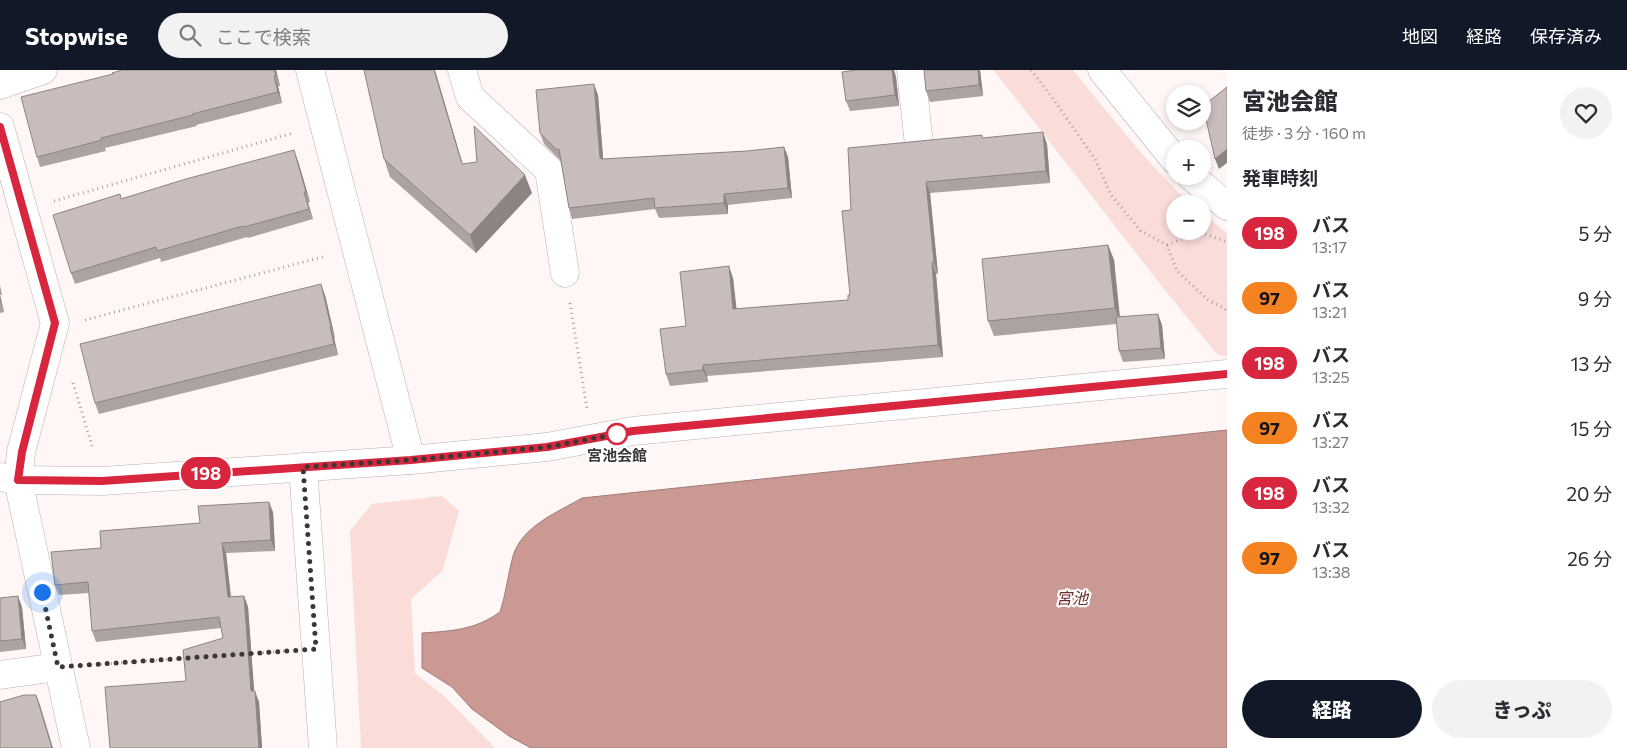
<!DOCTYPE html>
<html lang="ja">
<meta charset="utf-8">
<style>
body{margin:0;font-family:Commissioner,"Noto Sans JP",sans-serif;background:#f2f2f3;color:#2b2b33;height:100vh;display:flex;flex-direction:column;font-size:19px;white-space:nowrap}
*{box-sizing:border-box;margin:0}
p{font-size:16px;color:#7c7c81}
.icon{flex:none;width:28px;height:28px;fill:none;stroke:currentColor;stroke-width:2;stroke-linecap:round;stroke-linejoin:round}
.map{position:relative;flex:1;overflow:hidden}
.side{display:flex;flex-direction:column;background:#fff;width:400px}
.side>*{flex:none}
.badge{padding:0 10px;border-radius:16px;font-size:18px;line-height:32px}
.controls{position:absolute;left:1166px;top:15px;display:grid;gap:10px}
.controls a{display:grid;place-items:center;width:45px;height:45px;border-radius:50%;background:#fff;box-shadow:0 2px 8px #0003;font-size:25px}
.you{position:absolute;width:25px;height:25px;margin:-12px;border:4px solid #fff;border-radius:50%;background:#1a73e8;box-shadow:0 0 0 8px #1a73e833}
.map>.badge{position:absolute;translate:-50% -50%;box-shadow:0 0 0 2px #fff}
h2{padding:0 15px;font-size:19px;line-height:45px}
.round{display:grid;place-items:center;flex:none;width:52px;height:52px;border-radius:26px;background:#f2f2f3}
.overview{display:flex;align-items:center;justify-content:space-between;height:85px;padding:0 15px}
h1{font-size:24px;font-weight:800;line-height:38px}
.cta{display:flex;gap:10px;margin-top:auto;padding:10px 15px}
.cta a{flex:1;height:58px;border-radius:30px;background:#111827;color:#fff;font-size:20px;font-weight:800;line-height:58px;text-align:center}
.cta a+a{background:#f2f2f3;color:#2b2b33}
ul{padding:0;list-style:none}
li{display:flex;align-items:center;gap:15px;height:65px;padding:0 15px}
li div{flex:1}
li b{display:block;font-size:19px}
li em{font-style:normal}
li .badge{min-width:55px;font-weight:700;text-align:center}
header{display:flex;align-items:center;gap:30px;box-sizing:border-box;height:70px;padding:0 25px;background:#111827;color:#fff}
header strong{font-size:24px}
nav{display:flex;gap:28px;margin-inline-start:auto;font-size:18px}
.search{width:350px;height:45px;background:#f2f2f3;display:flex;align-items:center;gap:12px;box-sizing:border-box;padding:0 18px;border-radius:28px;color:#7c7c81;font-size:19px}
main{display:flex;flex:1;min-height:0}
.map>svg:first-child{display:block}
</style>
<header>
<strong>Stopwise</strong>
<div class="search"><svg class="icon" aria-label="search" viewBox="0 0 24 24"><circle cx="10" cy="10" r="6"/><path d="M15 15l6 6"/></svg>ここで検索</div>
<nav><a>地図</a><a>経路</a><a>保存済み</a></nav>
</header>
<main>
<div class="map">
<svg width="1227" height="678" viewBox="0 0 1227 678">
<rect width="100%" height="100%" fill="#fef7f6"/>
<g fill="#fadcd9">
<path d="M993 0H1073C1111 46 1147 94 1191 134H1175V161H1202L1203 144 1227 163V286L1218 285C1140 192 1069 94 993 0Z"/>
<path d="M442 426 459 441 443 500 411 529 415 603 445 627 495 678H361L350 461 372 434Z"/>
</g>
<path fill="#ca9994" stroke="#9f7c78" d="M1227 360V678H531L509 666 472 639 452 617 422 598V563C452 561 475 560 500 542 506 524 508 504 513 486 522 456 558 442 582 428Z"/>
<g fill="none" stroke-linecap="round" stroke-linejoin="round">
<defs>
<g id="minor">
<path d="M310 0 411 390"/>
<path d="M462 0 470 27 549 100 565 203"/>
<path d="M911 0 918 66"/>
<path d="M1102 0 1175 90"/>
<path d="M0 15 43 0"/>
<path d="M0 57 55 253 21 382 18 410 76 678"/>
<path d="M1191 106 1227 136"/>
<path d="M303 397 323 678"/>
<path d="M0 407 18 410 102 411 411 390 547 377 633 361 1227 304"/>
<path d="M0 605 58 597"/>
</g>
</defs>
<use href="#minor" stroke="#bcb0af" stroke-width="29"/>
<g stroke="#a7a1a0" stroke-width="3" stroke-dasharray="1 4" stroke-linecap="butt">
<path d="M1031 0 1054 30 1095 89 1111 125 1141 161 1167 175 1177 201 1208 230 1224 238 1227 242"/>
<path d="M54 131 293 63"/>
<path d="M1167 175 1182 169 1205 164 1227 172"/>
<path d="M570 233 587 338"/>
<path d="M85 250 326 186"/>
<path d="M73 313 93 379"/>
<path d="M248 584 284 581"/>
<path d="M91 595 187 588"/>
</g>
<use href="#minor" stroke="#fff" stroke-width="28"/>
</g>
<g fill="#aca3a1">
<path d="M276 0 280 16H278L282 33 196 55 197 56 105 78 106 81 40 97 37 87Z"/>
<path d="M856 0H894L896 7 899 36 850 41 846 31Z"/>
<path d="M924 0H980L983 26 930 32 926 21Z"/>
<path d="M598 25 603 89 747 81 784 77 788 87 792 128 728 135V144L659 148 655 139 572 149 569 138 561 91 544 74 540 63Z"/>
<path d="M983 68 1047 74 1050 113 930 123 938 204H936L943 287 707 306 708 312 670 316 666 304 686 256 733 208 736 239 848 230 850 225 851 140Z"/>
<path d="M384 89 463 94 532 123 476 183 390 107Z"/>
<path d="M298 91 310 132 308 133 313 149 248 168 247 167 161 192 160 188 75 214 71 203 121 129Z"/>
<path d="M1108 175 1114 190 1120 246 1162 255 1165 289 1123 292 1119 281 1117 254 994 266 988 251Z"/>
<path d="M0 215 2 225H0L4 242 0 243Z"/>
<path d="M325 225 335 268H334L338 285 99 344 95 333Z"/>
<path d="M273 442 275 481 226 483 231 527 244 526 248 537 254 621 259 632 262 678H110L186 611 223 568 221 558 96 572 92 561 89 523 59 525 55 515 101 478 200 453Z"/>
<path d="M0 528 22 537 26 579 0 582Z"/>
</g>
<g fill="#8c8483">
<path d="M274 0H276L280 16 276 5Z"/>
<path d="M434 0H435L468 112 462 94Z"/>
<path d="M892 0H894L896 7 899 36 895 25Z"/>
<path d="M978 0H980L983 26 979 15Z"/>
<path d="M274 6 278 16 282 33 278 22Z"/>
<path d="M594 14 598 25 604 99 600 88Z"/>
<path d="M1043 62 1047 74 1050 113 1046 101Z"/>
<path d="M784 77 788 87 792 128 788 118Z"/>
<path d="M1227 79V93L1219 99 1215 89Z"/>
<path d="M294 80 298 91 310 132 306 122Z"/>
<path d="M525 105 532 123 476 183 470 165Z"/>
<path d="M926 112 930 123 938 204 934 192Z"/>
<path d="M304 122 308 133 313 149 309 139Z"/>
<path d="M724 124 728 135V144L724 133Z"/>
<path d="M1108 175 1114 190 1120 253 1115 238Z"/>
<path d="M932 193 936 204 943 287 938 275Z"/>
<path d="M729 196 733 208 738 251 733 239Z"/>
<path d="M321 214 325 225 335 268 331 257Z"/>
<path d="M0 225 4 242 0 230Z"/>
<path d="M1158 244 1162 255 1165 289 1161 278Z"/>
<path d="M330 257 334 268 338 285 334 274Z"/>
<path d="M703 295 707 306 708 312 703 300Z"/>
<path d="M269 432 273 442 275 481 271 470Z"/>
<path d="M222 473 226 483 232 538 228 527Z"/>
<path d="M18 526 22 537 26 579 22 569Z"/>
<path d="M244 526 248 537 255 632 251 621Z"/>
<path d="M255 621 259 632 262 678H259Z"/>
<path d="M36 625 40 635 53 678H52Z"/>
</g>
<g fill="#c8bdbb" stroke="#8c8483">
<path d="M122 0H274L276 5 274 6 278 22 192 44 193 45 101 68 102 70 37 87 21 27 113 4 112 3Z"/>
<path d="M364 0H434L462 94 477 92 474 56 525 105 470 165 384 89Z"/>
<path d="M856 0H892L895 25 846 31 842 2Z"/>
<path d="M924 0H978L979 15 926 21Z"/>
<path d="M594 14 600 88 602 89 747 81 784 77 788 118 724 124V133L655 138 654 128 569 138 559 79 557 80 540 63 536 20Z"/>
<path d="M1227 17V79L1215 89 1203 36Z"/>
<path d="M1043 62 1046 101 926 112 934 192 932 193 938 275 703 295V300L666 304 660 259 686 256 680 202 729 196 733 239 848 230V225H850L842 141 851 140 848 78 982 65V68Z"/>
<path d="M294 80 306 122H304L309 139 244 157 243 156 157 181 156 177 71 203 53 145 120 124 121 129 186 109Z"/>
<path d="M1108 175 1115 238 988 251 982 189Z"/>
<path d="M321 214 331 257H330L334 274 95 333 80 274Z"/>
<path d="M1158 244 1161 278 1119 281 1116 247Z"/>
<path d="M269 432 271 470 222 473 228 527 244 526 251 621H255L259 678H110L105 617 186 611 183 580 223 568 219 547 92 561 88 512 55 515 51 482 101 478 100 461 200 453 198 436Z"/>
<path d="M18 526 22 569 0 571V528Z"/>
<path d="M24 625H36L52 678H0V632Z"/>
</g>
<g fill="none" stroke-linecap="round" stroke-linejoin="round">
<defs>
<path id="line" d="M0 57 55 253 22 382 18 410 102 411 411 390 547 377 633 361 1227 304"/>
</defs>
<use href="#line" stroke="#fff" stroke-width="11"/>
<use href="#line" stroke="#d7263d" stroke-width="8"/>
<path stroke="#3c3736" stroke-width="5" stroke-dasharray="0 9" d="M42 522 58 597 316 579 303 397 411 390 547 377 617 364"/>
</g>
<circle fill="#fff" stroke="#d7263d" stroke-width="2.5" cx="617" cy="364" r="10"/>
<g text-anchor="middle" stroke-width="4.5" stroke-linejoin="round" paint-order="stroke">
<g font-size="15" font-weight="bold" fill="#3c3736" stroke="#fff">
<text x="617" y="391">宮池会館</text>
</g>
<g font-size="16" font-style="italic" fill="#6c2e2a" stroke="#fff">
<text x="1072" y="534">宮池</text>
</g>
</g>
</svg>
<div class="controls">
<a><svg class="icon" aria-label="layers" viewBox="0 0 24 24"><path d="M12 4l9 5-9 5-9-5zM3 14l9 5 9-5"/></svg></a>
<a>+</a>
<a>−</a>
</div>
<div class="you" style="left:42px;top:522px"></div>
<b class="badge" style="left:206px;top:403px;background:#d7263d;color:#fff">198</b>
</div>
<section class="side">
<div class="overview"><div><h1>宮池会館</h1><p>徒歩 · 3 分 · 160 m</p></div><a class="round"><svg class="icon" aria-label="heart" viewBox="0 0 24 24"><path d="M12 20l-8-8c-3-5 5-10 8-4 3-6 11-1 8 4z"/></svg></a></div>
<h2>発車時刻</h2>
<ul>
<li><span class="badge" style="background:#d7263d;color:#fff">198</span><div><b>バス</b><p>13:17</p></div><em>5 分</em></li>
<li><span class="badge" style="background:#f58220;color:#111">97</span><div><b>バス</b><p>13:21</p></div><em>9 分</em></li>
<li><span class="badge" style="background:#d7263d;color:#fff">198</span><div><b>バス</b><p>13:25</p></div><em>13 分</em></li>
<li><span class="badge" style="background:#f58220;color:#111">97</span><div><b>バス</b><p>13:27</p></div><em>15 分</em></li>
<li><span class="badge" style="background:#d7263d;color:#fff">198</span><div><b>バス</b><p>13:32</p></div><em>20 分</em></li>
<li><span class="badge" style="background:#f58220;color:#111">97</span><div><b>バス</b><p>13:38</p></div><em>26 分</em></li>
</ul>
<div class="cta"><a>経路</a><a>きっぷ</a></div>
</section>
</main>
